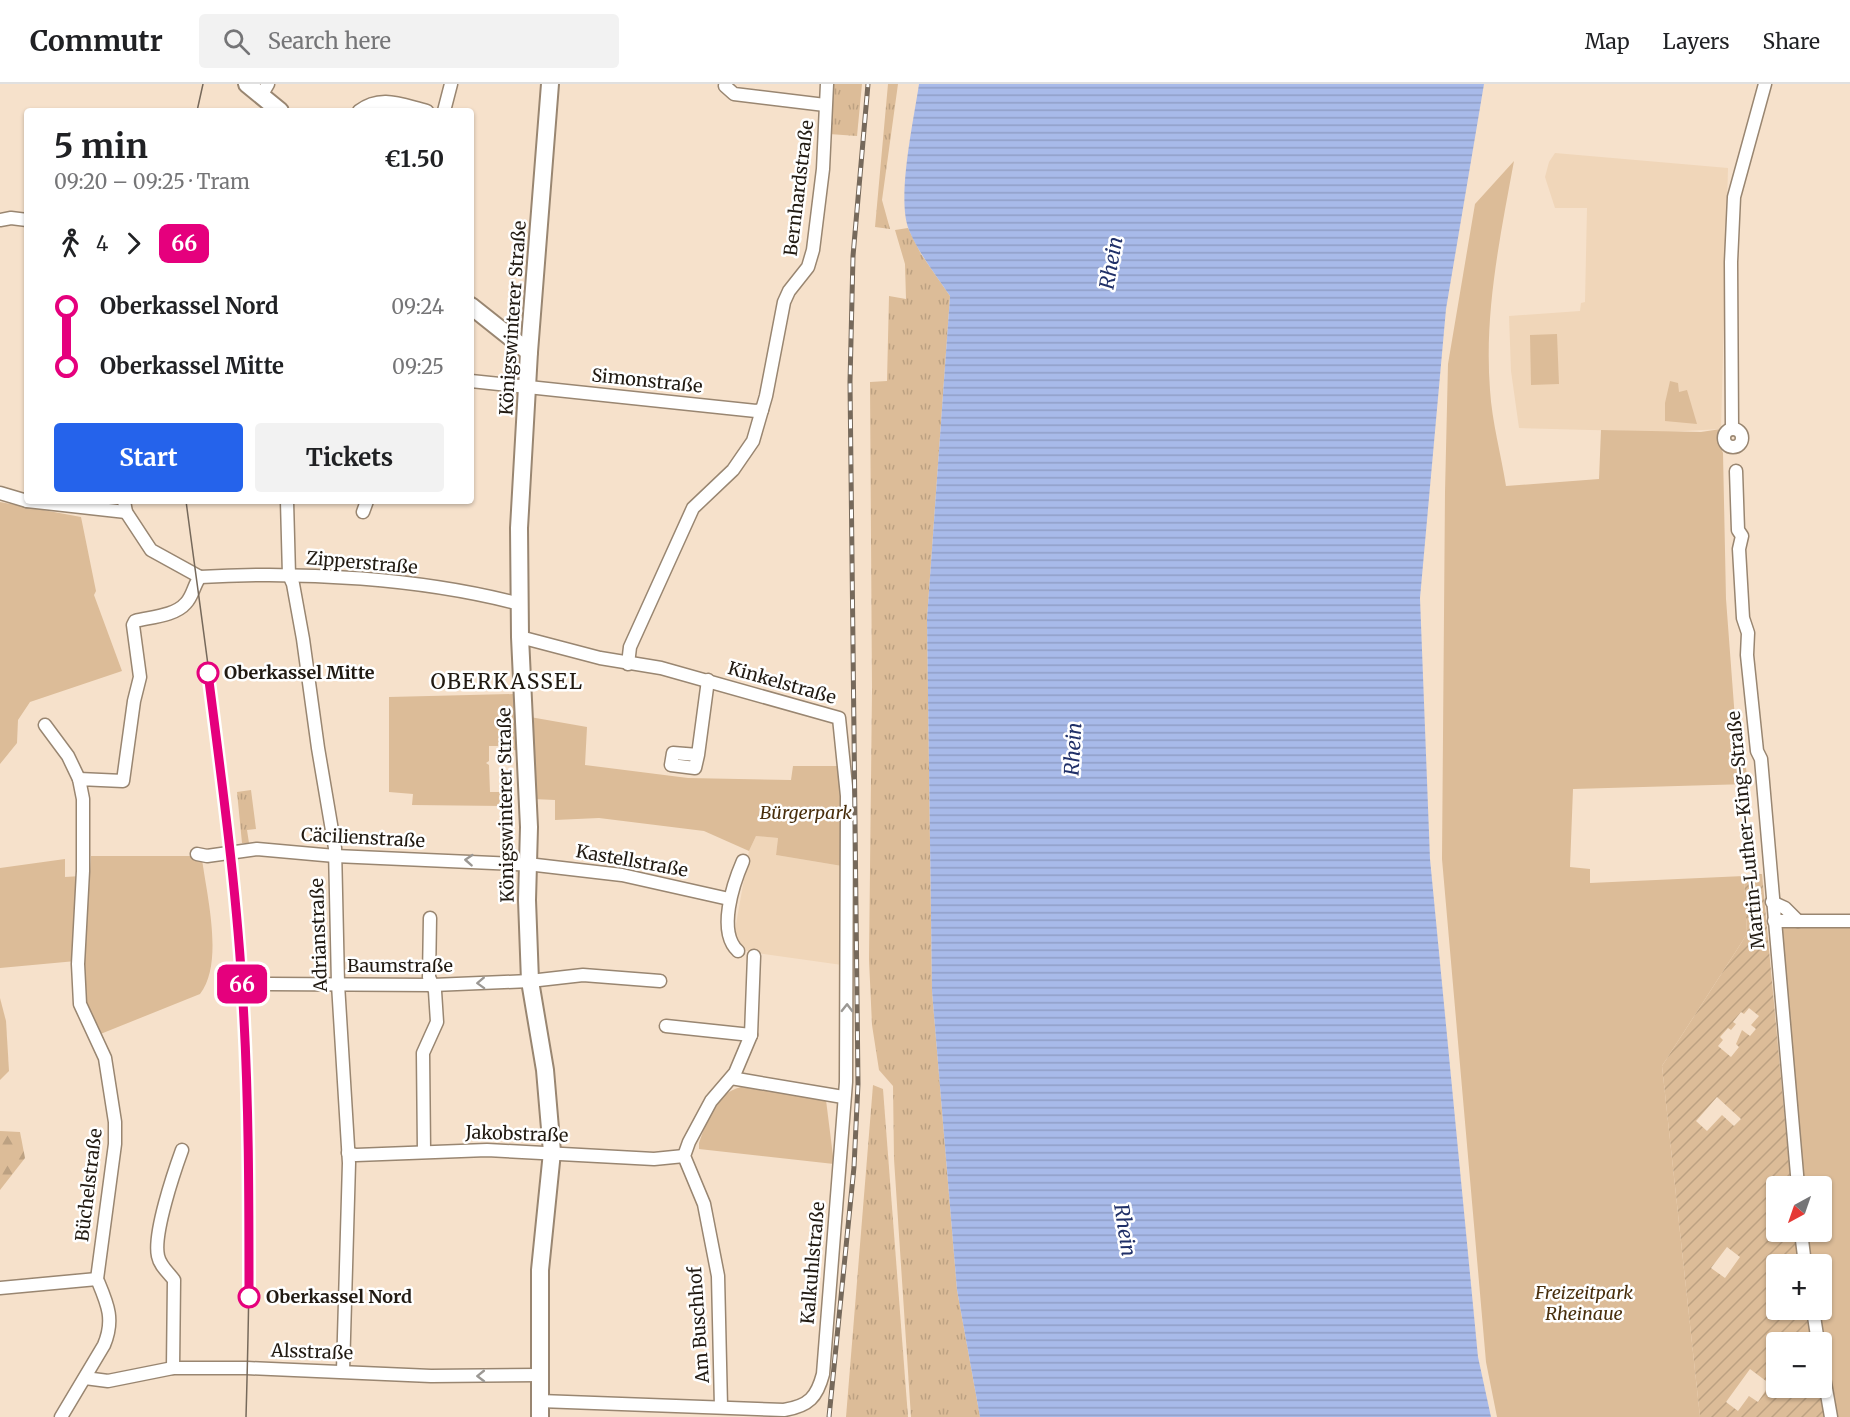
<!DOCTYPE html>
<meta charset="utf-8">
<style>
body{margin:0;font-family:Merriweather,serif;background:#f2f2f2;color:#202124;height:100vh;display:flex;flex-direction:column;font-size:22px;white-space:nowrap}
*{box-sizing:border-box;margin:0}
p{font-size:20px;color:#757577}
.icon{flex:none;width:33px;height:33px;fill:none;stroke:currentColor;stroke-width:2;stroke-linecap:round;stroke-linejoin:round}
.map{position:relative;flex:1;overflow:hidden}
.sheet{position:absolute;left:24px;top:24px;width:450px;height:396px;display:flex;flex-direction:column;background:#fff;border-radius:6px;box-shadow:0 2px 4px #0004}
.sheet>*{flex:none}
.badge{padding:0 12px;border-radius:9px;font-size:21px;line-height:39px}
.needle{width:39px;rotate:220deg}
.tools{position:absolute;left:1766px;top:1092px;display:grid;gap:12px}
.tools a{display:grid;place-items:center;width:66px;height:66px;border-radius:6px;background:#fff;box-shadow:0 2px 4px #0004;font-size:30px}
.map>.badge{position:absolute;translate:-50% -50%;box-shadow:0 0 0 3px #fff}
.legs{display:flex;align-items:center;gap:9px;height:66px;padding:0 30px;font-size:20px}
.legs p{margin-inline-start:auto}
.headline{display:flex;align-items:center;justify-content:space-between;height:102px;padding:0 30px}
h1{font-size:33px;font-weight:700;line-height:45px}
.action{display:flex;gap:12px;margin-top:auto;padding:12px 30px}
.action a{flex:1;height:69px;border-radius:6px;background:#2563eb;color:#fff;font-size:24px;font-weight:700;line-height:69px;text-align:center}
.action a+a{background:#f2f2f2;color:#202124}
ul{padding:0 30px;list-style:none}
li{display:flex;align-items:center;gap:21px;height:60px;font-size:22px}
li i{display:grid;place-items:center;width:9px;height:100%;margin:0 8px;background:currentColor}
li i::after{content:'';width:15px;height:15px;margin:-8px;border:4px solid;border-radius:50%;background:#fff}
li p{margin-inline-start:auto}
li:first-child i{background:linear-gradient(#0000 50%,currentColor 0)}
li:last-child i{background:linear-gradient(currentColor 50%,#0000 0)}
header{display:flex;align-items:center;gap:36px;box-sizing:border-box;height:84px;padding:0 30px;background:#fff;border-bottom:2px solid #e0e0e0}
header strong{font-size:28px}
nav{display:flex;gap:33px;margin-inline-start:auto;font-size:21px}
.search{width:420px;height:54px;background:#f2f2f2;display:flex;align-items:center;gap:15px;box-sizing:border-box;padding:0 21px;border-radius:6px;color:#757577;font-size:22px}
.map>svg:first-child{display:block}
</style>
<header>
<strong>Commutr</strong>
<div class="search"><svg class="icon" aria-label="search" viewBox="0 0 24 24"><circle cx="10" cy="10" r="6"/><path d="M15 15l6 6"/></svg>Search here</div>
<nav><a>Map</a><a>Layers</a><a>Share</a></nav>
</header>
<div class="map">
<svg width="1850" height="1333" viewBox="0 0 1850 1333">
<defs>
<pattern id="grass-tufts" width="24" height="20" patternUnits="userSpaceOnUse" patternTransform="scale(1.5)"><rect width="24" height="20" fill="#dcbc98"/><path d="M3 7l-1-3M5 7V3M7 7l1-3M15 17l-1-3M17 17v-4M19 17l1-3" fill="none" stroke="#bca182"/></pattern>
<pattern id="forest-firs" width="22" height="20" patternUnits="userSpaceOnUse" patternTransform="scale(1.5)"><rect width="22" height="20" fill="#dcbc98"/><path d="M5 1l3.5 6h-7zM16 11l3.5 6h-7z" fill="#bca182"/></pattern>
<pattern id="garden-furrows" width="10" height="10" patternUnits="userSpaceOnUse" patternTransform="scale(1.5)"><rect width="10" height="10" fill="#dcbc98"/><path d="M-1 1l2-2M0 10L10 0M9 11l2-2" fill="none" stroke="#bca182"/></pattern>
<pattern id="water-rules" width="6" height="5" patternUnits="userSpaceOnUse" patternTransform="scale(1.5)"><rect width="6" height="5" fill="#a8bae9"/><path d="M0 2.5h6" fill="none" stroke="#909fc7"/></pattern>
</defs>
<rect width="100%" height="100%" fill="#f6e1cb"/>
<g fill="#f0d6b9">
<path d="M1555 69 1728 84 1721 345 1666 348 1519 344 1511 287 1509 232 1580 227 1581 219 1585 218 1587 124H1555L1545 93 1549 78Z"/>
<path d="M756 752 778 754 776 771 842 782V881L750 868 740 864 733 857 749 767Z"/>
</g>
<g fill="url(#grass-tufts)">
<path d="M834 0H862L857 52 829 50Z"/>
<path d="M888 0H898L882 116 890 145 875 143Z"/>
<path d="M908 144 921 170 950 212 927 535 932 907 957 1206 980 1333H911L894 1075 893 1002 879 986 872 941 869 876 872 606 870 298 887 297 889 212 906 215 905 180 895 146Z"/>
<path d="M251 706 256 745 247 746 249 759H242L237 708Z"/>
<path d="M873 1001 883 1005 908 1333H846Z"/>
</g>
<path fill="url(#forest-firs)" d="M0 1047 20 1048 25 1074 0 1106Z"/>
<g fill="#dcbc98">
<path d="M1514 77C1500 153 1484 229 1490 306 1492 338 1501 370 1506 402L1599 395 1601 346 1701 348 1721 345 1719 359 1723 369 1726 515 1737 662 1744 667 1748 700 1573 705 1570 783 1590 785V799L1744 792 1747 850 1662 982 1700 1333H1497L1486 1278 1442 775 1445 408 1448 280 1475 120Z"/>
<path d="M1557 250 1559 300 1531 301 1530 251Z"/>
<path d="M1670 297 1678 299 1679 308 1687 306 1697 340 1665 337V319Z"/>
<path d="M0 418 81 433 96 507 94 511 122 587 30 618 18 636 17 659 0 680Z"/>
<path d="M514 610 518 666 499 667 498 662H489V677L486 679 489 681 490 708H503V722L412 721 413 710 389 708V613Z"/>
<path d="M530 633 587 643 585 681 688 694 791 696 793 682H841L842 782 776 771 778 754 756 752 749 767 704 747 599 734 555 736V716L533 715Z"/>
<path d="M91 772H196L202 775C207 813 224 879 200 910L98 951 87 930 83 900Z"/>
<path d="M65 775V793L81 792 76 877 0 884V784Z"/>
<path d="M1779 842 1850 843V1333H1836L1818 1226H1821V1180H1809L1803 1148H1821V1102H1800Z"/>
<path d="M0 914 6 937 9 987 0 996Z"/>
<path d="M741 1003 826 1016 834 1080 699 1065V1059C708 1035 714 1010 741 1003Z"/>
</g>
<path fill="url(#garden-furrows)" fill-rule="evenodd" d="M1762 790 1790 1091 1784 1102H1776V1148H1798L1803 1180H1776V1226H1809L1814 1258H1776V1304H1820L1824 1333H1700L1662 982 1747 850 1744 792ZM1749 924 1759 932 1751 941 1756 945 1750 952 1742 946 1736 960 1739 963 1731 973 1718 962 1723 956 1720 953 1728 944 1731 946 1736 940 1733 938 1741 928 1744 930ZM1717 1013 1741 1035 1734 1042 1722 1031 1707 1047 1696 1037ZM1727 1163 1740 1173 1725 1194 1711 1184ZM1750 1285 1770 1300 1758 1318 1749 1312 1738 1327 1726 1318Z"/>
<path fill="url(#water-rules)" d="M919 0H1484L1446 225 1420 514 1430 775 1478 1273 1491 1333H980L957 1206 932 907 927 535 950 212C936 191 919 170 909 146 896 115 914 35 919 0Z"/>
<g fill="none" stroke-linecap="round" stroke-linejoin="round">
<defs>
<g id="minor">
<path d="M725 2 734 10 825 21"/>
<path d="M261 12 268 0"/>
<path d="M359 27C381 10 402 21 427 27"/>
<path d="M444 27 451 0"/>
<path d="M0 136 11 134 27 136"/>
<path d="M471 297 756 327 762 326"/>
<path d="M1732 345 1731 178 1734 113 1765 0"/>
<circle cx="1733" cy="354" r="9"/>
<path d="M1736 387 1738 446 1742 452 1739 465 1743 534 1748 549 1747 571 1757 667 1761 675 1798 1102"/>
<path d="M0 409 27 417"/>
<path d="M27 417 126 428"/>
<path d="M124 417 126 428 151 466 200 493"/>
<path d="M287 417 289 491 293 500 303 555 318 664 335 764 338 900 349 1079 343 1287"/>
<path d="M363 428 367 417"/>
<path d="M200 493C302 487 421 494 520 520"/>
<path d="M520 553 600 574 661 584 839 634 847 712 846 998 823 1290C817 1313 809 1322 784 1326L540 1317"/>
<path d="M628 580 630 563 693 424 733 386 753 357 766 312 784 218 789 207 808 183 813 166 823 85 827 0"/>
<path d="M45 641 68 672 79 695"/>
<path d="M698 671 695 684 671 681 673 669 698 671 708 596"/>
<path d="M197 770 207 772 257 765 335 772 536 781 622 791 729 815"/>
<path d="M1772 818 1785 824 1798 837"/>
<path d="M1774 837H1850"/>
<path d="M738 867C717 848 733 800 743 777"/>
<path d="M269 900 433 901 530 897 583 891 660 897"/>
<path d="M666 942 751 951"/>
<path d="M731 994 843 1013"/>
<path d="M424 1067 423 969 437 938 435 907 429 893 430 834"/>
<path d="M348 1069 356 1071 487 1066 654 1075 684 1072"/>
<path d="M1801 1148 1805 1180"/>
<path d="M0 1204 97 1195"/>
<path d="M1813 1226 1818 1258"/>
<path d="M1821 1276 1831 1333"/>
<path d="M173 1284 174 1196C168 1188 160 1182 158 1172 153 1150 174 1088 182 1066"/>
<path d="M85 1294 108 1297 173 1284H247L431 1292 539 1291"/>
<path d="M721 1323 718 1192 704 1120 684 1072 689 1058 711 1017 735 989 751 951 754 872"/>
<path d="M61 1333 104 1261C115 1235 107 1219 97 1195L115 1060V1038L105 974 80 920 78 880 83 787V715L79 695 123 697 134 617 140 593 133 541 135 537C151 533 175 532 186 519 193 512 194 500 200 493"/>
</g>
<g id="major">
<path d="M247 0 280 27"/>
<path d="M471 222 529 268"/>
<path d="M540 1333V1186L552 1068 545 986 530 897 527 816 529 743 520 553 519 444 529 268 550 0"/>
</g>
</defs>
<use href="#minor" stroke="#998671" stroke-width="15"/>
<use href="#major" stroke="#998671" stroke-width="20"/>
<use href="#minor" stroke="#fff" stroke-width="12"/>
<use href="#major" stroke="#fff" stroke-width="16"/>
<g stroke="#76695b" stroke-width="1.5">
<path d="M197 27 203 0"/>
<path d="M186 417C208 583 233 750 243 917 252 1056 250 1194 246 1333"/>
</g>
<defs>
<path id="rail" d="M829 1333 854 1083 858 1000 850 298 853 172 868 0"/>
</defs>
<use href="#rail" stroke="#76695b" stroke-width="5"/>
<use href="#rail" stroke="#fff" stroke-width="3" stroke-dasharray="9" stroke-linecap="butt"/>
</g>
<defs><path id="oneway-chevron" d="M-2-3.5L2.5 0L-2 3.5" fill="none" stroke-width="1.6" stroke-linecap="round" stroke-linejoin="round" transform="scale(1.5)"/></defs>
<g stroke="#9b9894">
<use href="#oneway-chevron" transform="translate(469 776) rotate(-176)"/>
<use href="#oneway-chevron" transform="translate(481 899) rotate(178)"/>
<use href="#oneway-chevron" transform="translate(847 924) rotate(-89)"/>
<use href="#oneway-chevron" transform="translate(481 1292) rotate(179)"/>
</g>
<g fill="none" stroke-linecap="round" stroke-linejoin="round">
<defs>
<path id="line-1" d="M208 589C222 699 237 808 243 918 249 1017 249 1115 249 1213"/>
</defs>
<use href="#line-1" stroke="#fff" stroke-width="14"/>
<use href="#line-1" stroke="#e5007d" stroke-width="9"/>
</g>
<g fill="#fff" stroke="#e5007d" stroke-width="3">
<circle cx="208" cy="589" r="10"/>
<circle cx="249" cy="1213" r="10"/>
</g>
<g text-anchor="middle" stroke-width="5" stroke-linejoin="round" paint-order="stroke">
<g font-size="18" fill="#211a12" stroke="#fff">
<text transform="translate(799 104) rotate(-83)" y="6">Bernhardstraße</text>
<text transform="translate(513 234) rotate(-86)" y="6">Königswinterer Straße</text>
<text transform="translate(647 297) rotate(6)" y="6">Simonstraße</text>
<text transform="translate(362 479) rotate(5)" y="6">Zipperstraße</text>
<text transform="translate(782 599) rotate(16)" y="6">Kinkelstraße</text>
<text transform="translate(506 721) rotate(-91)" y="6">Königswinterer Straße</text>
<text transform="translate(1746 746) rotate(-96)" y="6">Martin-Luther-King-Straße</text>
<text transform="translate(363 754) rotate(3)" y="6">Cäcilienstraße</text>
<text transform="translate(632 777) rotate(10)" y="6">Kastellstraße</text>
<text transform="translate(319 851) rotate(-92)" y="6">Adrianstraße</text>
<text x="400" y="888">Baumstraße</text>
<text transform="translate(517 1050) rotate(2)" y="6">Jakobstraße</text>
<text transform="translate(89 1101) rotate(-83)" y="6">Büchelstraße</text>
<text transform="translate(813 1179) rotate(-85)" y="6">Kalkuhlstraße</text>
<text transform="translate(699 1241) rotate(-94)" y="6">Am Buschhof</text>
<text transform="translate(312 1268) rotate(2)" y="6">Alsstraße</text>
</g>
<g font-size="18" font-weight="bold" fill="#211a12" stroke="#fff" text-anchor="start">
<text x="224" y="595">Oberkassel Mitte</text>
<text x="266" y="1219">Oberkassel Nord</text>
</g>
<g font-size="18" font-style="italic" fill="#492f0d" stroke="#fff">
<text x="806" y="735">Bürgerpark</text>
<text x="1584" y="1215">Freizeitpark<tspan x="1584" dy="21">Rheinaue</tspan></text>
</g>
<g font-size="20" font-style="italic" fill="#203068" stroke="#fff">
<text transform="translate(1111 179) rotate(-80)" y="7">Rhein</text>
<text transform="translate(1073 665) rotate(-87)" y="7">Rhein</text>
<text transform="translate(1125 1146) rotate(81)" y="7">Rhein</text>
</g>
<g font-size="21" letter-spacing="1.5" fill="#211a12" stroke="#fff">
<text x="507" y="605">OBERKASSEL</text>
</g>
</g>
</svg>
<div class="tools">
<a><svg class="needle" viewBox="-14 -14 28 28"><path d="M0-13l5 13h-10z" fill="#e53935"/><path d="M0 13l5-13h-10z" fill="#757577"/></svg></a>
<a>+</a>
<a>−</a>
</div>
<b class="badge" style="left:242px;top:900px;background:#e5007d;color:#fff">66</b>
<section class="sheet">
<div class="headline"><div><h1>5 min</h1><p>09:20 – 09:25 · Tram</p></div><b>€1.50</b></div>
<div class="legs"><svg class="icon" aria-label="walk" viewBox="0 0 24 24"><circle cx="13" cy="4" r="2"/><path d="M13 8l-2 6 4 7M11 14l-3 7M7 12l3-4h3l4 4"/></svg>4<svg class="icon" aria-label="forward" viewBox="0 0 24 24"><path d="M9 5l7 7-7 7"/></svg><b class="badge" style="background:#e5007d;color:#fff">66</b></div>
<ul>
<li><i style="color:#e5007d"></i><b>Oberkassel Nord</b><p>09:24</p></li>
<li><i style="color:#e5007d"></i><b>Oberkassel Mitte</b><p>09:25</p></li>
</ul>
<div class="action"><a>Start</a><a>Tickets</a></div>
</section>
</div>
